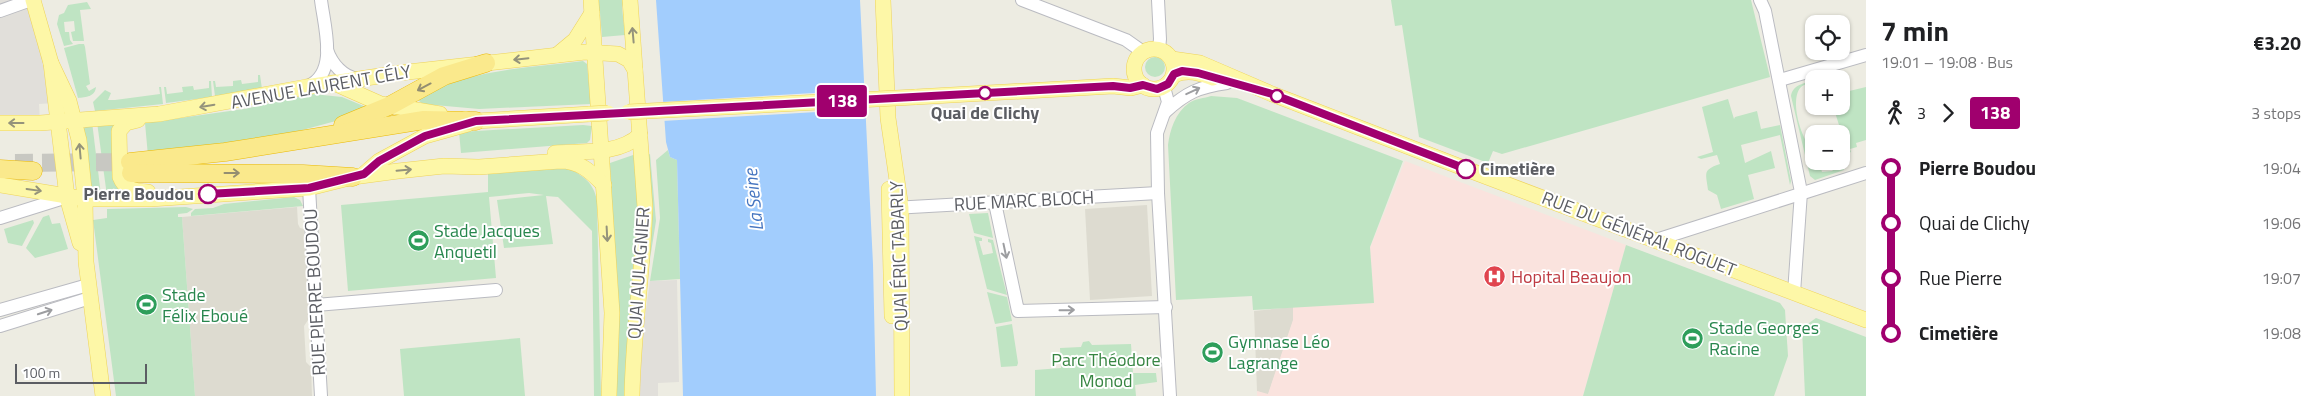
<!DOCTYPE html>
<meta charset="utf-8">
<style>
body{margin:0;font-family:"Titillium Web",sans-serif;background:#f2f2f2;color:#202124;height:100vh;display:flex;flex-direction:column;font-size:19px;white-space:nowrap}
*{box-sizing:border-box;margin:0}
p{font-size:16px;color:#757577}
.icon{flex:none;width:28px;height:28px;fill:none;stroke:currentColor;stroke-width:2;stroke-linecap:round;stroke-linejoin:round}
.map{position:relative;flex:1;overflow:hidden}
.drawer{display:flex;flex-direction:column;background:#fff;width:450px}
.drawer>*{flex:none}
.badge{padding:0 10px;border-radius:4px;font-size:18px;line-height:32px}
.tools{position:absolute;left:1805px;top:15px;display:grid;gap:10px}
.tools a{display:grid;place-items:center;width:45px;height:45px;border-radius:10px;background:#fff;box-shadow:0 1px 4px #0004;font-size:25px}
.scale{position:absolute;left:15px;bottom:12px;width:132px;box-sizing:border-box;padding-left:5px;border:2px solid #5b5d63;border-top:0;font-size:14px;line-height:18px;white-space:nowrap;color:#5b5d63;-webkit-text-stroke:4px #fff;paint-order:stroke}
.map>.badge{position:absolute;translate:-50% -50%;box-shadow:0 0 0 2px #fff}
.legs{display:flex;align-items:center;gap:8px;height:55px;padding:0 15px;font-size:16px}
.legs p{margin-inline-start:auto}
.head{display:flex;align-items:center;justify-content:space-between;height:85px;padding:0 15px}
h1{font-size:28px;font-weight:700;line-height:38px}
ul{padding:0 15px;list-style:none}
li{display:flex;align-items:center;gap:18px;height:55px;font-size:19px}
li i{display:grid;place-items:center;width:8px;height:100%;margin:0 6px;background:currentColor}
li i::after{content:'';width:12px;height:12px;margin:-6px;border:4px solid;border-radius:50%;background:#fff}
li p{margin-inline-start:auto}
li:first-child i{background:linear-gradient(#0000 50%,currentColor 0)}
li:last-child i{background:linear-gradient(currentColor 50%,#0000 0)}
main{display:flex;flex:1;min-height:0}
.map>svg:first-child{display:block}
</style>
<main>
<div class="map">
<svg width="1866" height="396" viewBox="0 0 1866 396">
<rect width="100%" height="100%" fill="#edece2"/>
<g fill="#e1dfda">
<path d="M0 0H33L55 103 39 104 40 123 0 122Z"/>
<path d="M677 280 679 382 658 383V396H640L641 345 650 281Z"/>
</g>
<g fill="#dddbd0">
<path d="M1147 205 1152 296 1090 300 1085 209Z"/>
<path d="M297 207 298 224 300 228 304 229 310 317 304 326 306 362 311 367 312 396H195L182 217Z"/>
<path d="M1293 307V321L1268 395 1257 391 1254 311Z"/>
</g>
<path fill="#fae3de" d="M1405 161 1626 245 1583 396H1257V391L1268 394 1293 320V307L1374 303 1370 248Z"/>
<g fill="#bfe4c3">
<path d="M596 0H624L622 7 625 35 602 37 600 13Z"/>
<path d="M1391 0H1751L1770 77 1502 154 1493 151 1488 163 1419 137 1402 25 1395 26Z"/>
<path d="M87 2 91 9 80 10 84 41H73L71 32 75 31 74 21 64 22 65 32H69L70 40 73 44 64 46 57 24 59 15 64 13 68 5Z"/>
<path d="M79 44H84L85 47 90 84 86 86 89 91 96 87C95 97 86 97 78 98L64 48Z"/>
<circle cx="1155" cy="67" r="10"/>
<path d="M583 61 587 64 591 104 479 109 423 104 419 101V98C469 69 527 68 583 61Z"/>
<path d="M258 75H260L262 89 215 96 213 81H215L216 87 233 86V81L241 80 242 84 258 82Z"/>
<path d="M209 81H211L212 97 166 103 164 87H166L167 94 183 92 182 87 193 86 194 90 209 88Z"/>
<path d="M1812 81 1813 84C1783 79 1799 140 1814 151V161H1819L1822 172 1832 171 1842 161 1844 170 1815 180 1810 176 1791 96C1793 85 1802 84 1812 81Z"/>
<path d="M159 87H161L163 104 95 111 93 102 105 90 111 93 108 100H115L160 94Z"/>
<path d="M1866 87V140L1856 143 1857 147 1850 149 1851 152 1845 154V143L1841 140V134H1838L1839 125 1833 106H1841V93Z"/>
<path d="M313 94 342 97 366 107 347 118 295 132 148 156 145 123 244 109Z"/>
<path d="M1211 96 1237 98 1403 161 1370 247 1374 303 1253 310 1252 296 1176 300 1168 145C1170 130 1175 113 1189 103 1194 99 1205 98 1211 96Z"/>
<path d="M1728 99 1734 119 1735 117 1757 111 1761 129 1780 125 1791 181 1790 185 1780 135 1741 145 1745 163 1771 151 1775 168 1748 175 1754 199 1721 209 1717 195 1708 190C1706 173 1702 170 1720 164L1717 155 1701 159 1697 157 1713 152 1702 107Z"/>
<path d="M118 120 128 194 107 196 97 122Z"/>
<path d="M92 122 101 195 91 190 83 129Z"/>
<path d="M583 125 592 126 590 140 587 143 461 153 459 132Z"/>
<path d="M668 150 670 157 677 160 680 279 650 281 660 218 656 160Z"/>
<path d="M636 154 639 194 627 396H617L610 163Z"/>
<path d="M650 154 656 221 642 309 648 155Z"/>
<path d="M567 168C583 175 594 183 597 201L601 396H594L592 231 558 197 546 196 553 244 504 248 497 200 544 195 529 193 489 197 496 278 348 291 341 205 488 192V174Z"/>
<path d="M294 197 300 200 303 206 191 216V213L195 209 213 208 224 204Z"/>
<path d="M186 207 193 209 187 213 178 214V217H182L195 396H116L93 220 107 218V209Z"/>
<path d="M988 213 993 238 974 233 969 214Z"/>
<path d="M49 215 52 224 60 223 68 249 35 258 26 248 43 217Z"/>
<path d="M33 220 34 223 22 246 8 243 4 229Z"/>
<path d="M974 236 982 238V241H979L983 255 993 253 991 243 988 242V239L993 240 1007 295 987 289Z"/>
<path d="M1626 245 1780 303 1785 310 1788 356 1774 396H1583Z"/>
<path d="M987 292 1007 297 1012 321 995 324Z"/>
<path d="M1816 318 1866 337V396H1805L1802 328Z"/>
<path d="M1012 324 1018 363 1017 366 1001 367 996 327Z"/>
<path d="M520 338 525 396H404L400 349Z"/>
<path d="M1089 341 1092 345 1131 344 1133 373H1156L1157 382 1135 385 1136 396H1035V370L1061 368 1060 348 1081 347 1083 342Z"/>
</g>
<path fill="#a2cdfd" d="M656 0H860L873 264 876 396H683L677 160 670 157 666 142Z"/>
<path fill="#edece2" d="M866 90 867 109 662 121 661 102Z"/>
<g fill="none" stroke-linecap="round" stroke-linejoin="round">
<path stroke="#c8c8c2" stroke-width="18" stroke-dasharray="18 9" stroke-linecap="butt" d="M15 163 130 162"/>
<defs>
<g id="minor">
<path d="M1022 0 1126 40 1143 52"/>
<path d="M1158 0 1160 39 1159 49"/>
<path d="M1760 0 1765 11 1801 192 1794 293"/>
<path d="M0 11 31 0"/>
<path d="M327 50C332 64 343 77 358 79"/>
<path d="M1780 80 1866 55"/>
<path d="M308 86C339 73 324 26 321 0"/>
<path d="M1164 87 1168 102 1157 133 1158 193 1170 396"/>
<path d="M1165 112C1187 92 1199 87 1227 83"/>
<path d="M309 188 321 396"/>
<path d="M995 203 1018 311 1166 307"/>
<path d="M893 208 1158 193"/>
<path d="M0 218 67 197"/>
<path d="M1656 240 1866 173"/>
<path d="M316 305 496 290"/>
<path d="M0 310 88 285"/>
<path d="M0 326 90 298"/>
</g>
<g id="major">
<path d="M33 0 51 63 67 197 80 243"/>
<path d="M591 0 612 313 609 396"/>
<path d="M630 0 645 207C643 270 633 333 632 396"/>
<path d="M883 0 888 118 901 208 902 396"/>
<circle cx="1154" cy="69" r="20"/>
<path d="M557 55 575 40 592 13"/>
<path d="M1172 59 1200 63 1272 94 1466 169 1866 320"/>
<path d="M51 63 69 101 79 140 85 199 86 262 103 396"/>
<path d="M1174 75C1188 69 1200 73 1213 78"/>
<path d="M336 84 381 104 440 114"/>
<path d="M915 97 1113 86 1131 88 1143 85"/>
<path d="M465 119 476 121 590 114"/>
<path d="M138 120 126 123 119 131 120 177C125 190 135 191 148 192"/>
<path d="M0 123H40L159 114 306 87 399 73 585 52 618 54 629 60 635 70"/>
<path d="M555 153C582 151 619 155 640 135"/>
<path d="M364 174 379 161 425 136 468 124"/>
<path d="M0 185 85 199H150L309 188 353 177 398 171 444 166 479 167 560 161C580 161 591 172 604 185"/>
<path d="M889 189 892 316"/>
</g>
<g id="highway">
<path d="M343 125 389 106 444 76 486 63"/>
<path d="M130 162 225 152 424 120 476 121"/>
<path d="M0 169 33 171"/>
<path d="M131 173 303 174 353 177"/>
</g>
</defs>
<use href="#minor" stroke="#babbc1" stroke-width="14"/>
<use href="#major" stroke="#eed35a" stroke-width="16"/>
<use href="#highway" stroke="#eab905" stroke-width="19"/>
<use href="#minor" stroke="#fff" stroke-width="12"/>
<use href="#major" stroke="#fdf7a7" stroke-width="15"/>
<use href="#highway" stroke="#fae98c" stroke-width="18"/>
<defs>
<g id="major-bridge">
<path d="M628 112 915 97"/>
<path d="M590 114 608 113"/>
</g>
</defs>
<use href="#major-bridge" stroke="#eed35a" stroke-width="16" stroke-linecap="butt"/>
<use href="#major-bridge" stroke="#fdf7a7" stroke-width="15"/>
</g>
<defs><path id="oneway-shaft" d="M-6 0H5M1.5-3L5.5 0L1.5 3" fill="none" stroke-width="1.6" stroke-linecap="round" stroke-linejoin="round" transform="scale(1.25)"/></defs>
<g stroke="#94937b">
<use href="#oneway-shaft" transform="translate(633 35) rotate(-95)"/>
<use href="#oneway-shaft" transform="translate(521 59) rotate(174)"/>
<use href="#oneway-shaft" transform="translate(207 106) rotate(170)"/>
<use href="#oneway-shaft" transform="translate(16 123) rotate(180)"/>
<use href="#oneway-shaft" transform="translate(80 151) rotate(-95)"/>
<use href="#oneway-shaft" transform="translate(404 170) rotate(-5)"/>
<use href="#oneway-shaft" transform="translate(34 190) rotate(8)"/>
<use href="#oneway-shaft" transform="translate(607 234) rotate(87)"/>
</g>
<g stroke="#938e71">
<use href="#oneway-shaft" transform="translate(424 87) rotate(152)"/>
<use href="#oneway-shaft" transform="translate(232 173)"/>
</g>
<g stroke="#9d9ea1">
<use href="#oneway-shaft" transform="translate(1193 91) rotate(-25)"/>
<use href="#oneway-shaft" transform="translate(1005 251) rotate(78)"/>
<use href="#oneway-shaft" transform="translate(1067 310) rotate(-1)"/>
<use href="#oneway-shaft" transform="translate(45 312) rotate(-18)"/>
</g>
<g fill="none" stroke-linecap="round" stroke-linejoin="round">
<defs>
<path id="line-1" d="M208 194 309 188 364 174 379 161 425 136 476 121 1113 86 1130 88 1143 85 1157 89 1168 84 1174 74 1182 71 1198 73 1272 94 1466 169"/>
</defs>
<use href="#line-1" stroke="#fff" stroke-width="11"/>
<use href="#line-1" stroke="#a0006e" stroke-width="8"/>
</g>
<defs>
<symbol id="stadium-disc" viewBox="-11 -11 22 22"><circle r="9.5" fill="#2e9e5b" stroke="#fff"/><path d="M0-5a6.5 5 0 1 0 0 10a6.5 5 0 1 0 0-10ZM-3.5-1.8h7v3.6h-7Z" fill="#fff"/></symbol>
<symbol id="hospital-disc" viewBox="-11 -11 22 22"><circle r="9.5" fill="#e0444e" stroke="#fff"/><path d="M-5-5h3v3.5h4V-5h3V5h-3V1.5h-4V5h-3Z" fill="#fff"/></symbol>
</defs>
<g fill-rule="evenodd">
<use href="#stadium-disc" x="406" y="228" width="25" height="25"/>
<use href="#hospital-disc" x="1482" y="264" width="25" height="25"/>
<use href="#stadium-disc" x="134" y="292" width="25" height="25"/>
<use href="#stadium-disc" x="1680" y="326" width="25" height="25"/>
<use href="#stadium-disc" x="1200" y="340" width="25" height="25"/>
</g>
<g fill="#fff" stroke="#a0006e" stroke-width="2.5">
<circle cx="985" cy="93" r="6"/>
<circle cx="1277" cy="96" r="6"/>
<circle cx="1466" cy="169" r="9"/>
<circle cx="208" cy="194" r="9"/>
</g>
<g text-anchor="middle" stroke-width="4" stroke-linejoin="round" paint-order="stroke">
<g font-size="18" fill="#5b5d63" stroke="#fff">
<text transform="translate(321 87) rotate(-10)" y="6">AVENUE LAURENT CÉLY</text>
<text transform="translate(1024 201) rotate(-3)" y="6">RUE MARC BLOCH</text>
<text transform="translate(1639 234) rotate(21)" y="6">RUE DU GÉNÉRAL ROGUET</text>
<text transform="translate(899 256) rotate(-92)" y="6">QUAI ÉRIC TABARLY</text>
<text transform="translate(639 273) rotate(-86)" y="6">QUAI AULAGNIER</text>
<text transform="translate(315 292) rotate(-93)" y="6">RUE PIERRE BOUDOU</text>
</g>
<g font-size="18" font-weight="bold" fill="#5b5d63" stroke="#fff">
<text x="985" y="119">Quai de Clichy</text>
<text x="1480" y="175" text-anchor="start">Cimetière</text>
<text x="194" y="200" text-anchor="end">Pierre Boudou</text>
</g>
<g font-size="18" fill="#27864d" stroke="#fff" text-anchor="start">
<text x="434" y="237">Stade Jacques<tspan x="434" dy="21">Anquetil</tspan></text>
<text x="162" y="301">Stade<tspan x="162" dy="21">Félix Eboué</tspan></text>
<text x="1709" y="334">Stade Georges<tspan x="1709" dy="21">Racine</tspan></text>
<text x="1228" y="348">Gymnase Léo<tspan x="1228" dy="21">Lagrange</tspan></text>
</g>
<g font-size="18" fill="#be3a42" stroke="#fff" text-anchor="start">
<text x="1511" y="283">Hopital Beaujon</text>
</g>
<g font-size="18" fill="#378542" stroke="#fff">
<text x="1106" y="366">Parc Théodore<tspan x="1106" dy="21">Monod</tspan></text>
</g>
<g font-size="19" font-style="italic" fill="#4575c0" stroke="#fff">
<text transform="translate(753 200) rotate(-96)" y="7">La Seine</text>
</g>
</g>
</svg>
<div class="tools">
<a><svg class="icon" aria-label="locate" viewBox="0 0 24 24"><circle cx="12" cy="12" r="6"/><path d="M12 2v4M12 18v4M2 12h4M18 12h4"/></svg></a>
<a>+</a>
<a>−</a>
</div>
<div class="scale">100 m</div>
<b class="badge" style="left:842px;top:101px;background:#a0006e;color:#fff">138</b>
</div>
<section class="drawer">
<div class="head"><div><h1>7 min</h1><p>19:01 – 19:08 · Bus</p></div><b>€3.20</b></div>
<div class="legs"><svg class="icon" aria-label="walk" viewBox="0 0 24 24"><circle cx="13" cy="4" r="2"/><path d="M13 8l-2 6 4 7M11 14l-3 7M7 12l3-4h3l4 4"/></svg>3<svg class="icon" aria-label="forward" viewBox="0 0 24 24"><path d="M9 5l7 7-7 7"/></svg><b class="badge" style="background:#a0006e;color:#fff">138</b><p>3 stops</p></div>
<ul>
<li><i style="color:#a0006e"></i><b>Pierre Boudou</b><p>19:04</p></li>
<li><i style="color:#a0006e"></i><span>Quai de Clichy</span><p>19:06</p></li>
<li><i style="color:#a0006e"></i><span>Rue Pierre</span><p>19:07</p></li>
<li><i style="color:#a0006e"></i><b>Cimetière</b><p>19:08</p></li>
</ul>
</section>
</main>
